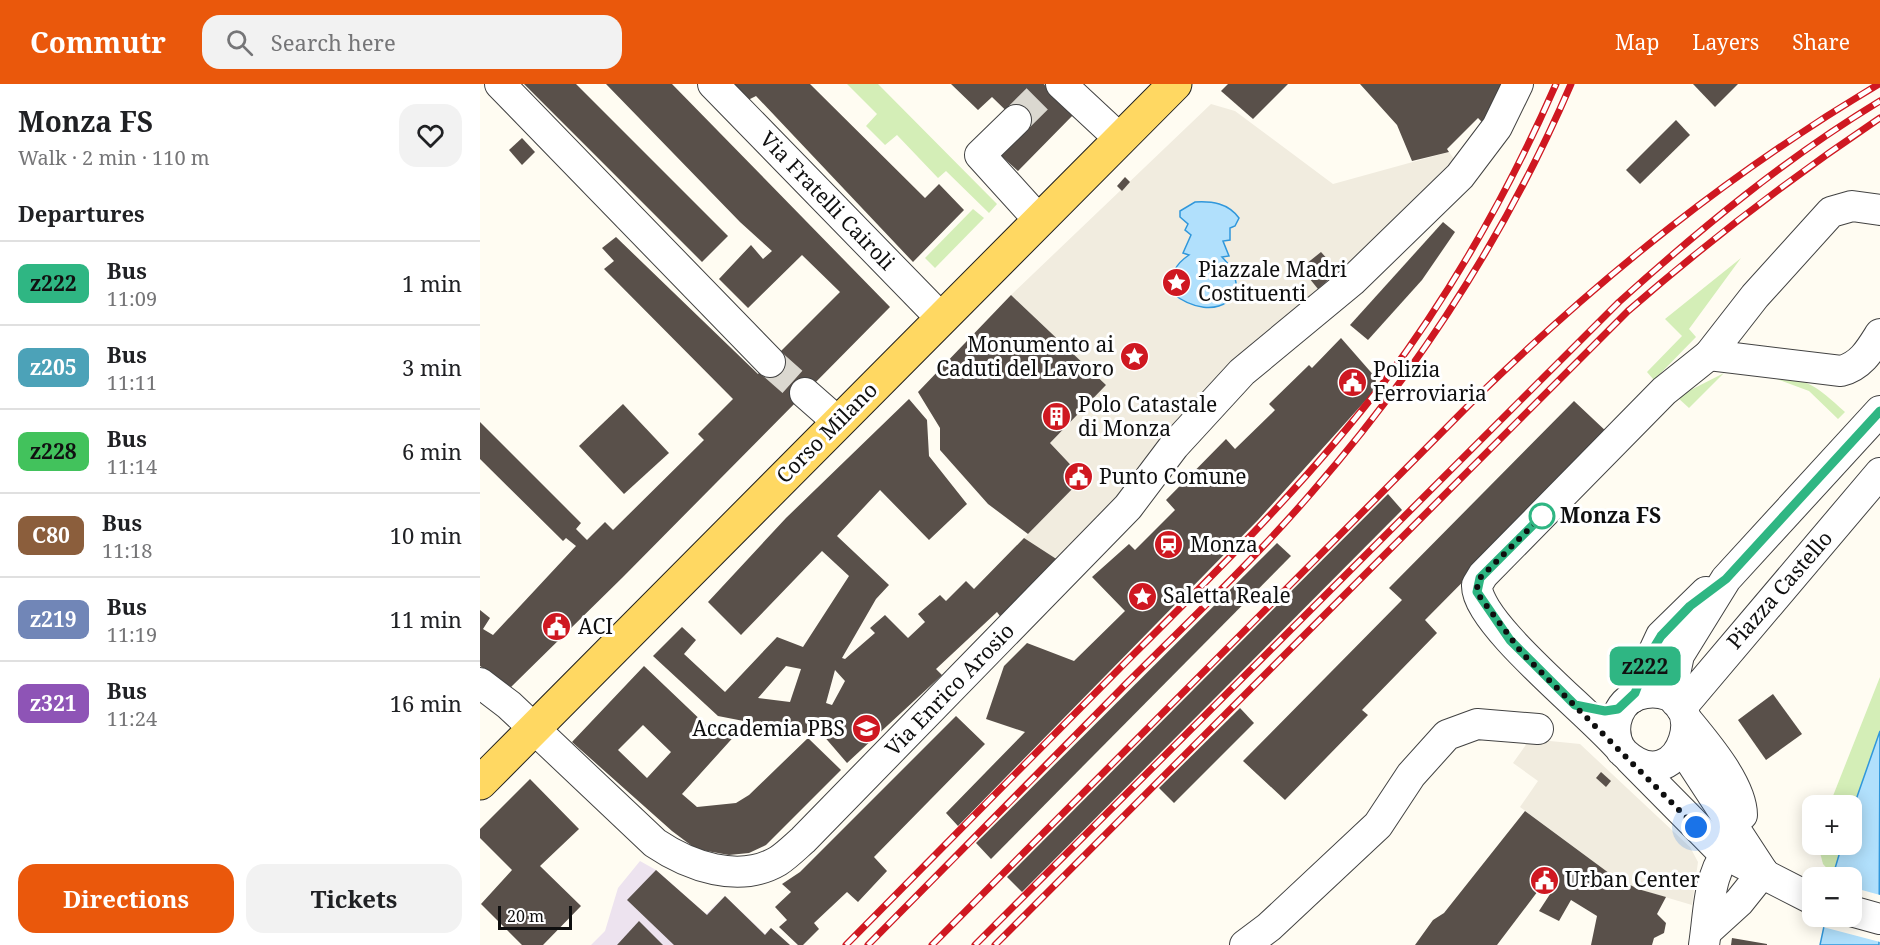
<!DOCTYPE html>
<meta charset="utf-8">
<style>
body{margin:0;font-family:"Noto Serif",serif;background:#f2f2f2;color:#202124;height:100vh;display:flex;flex-direction:column;font-size:22px;white-space:nowrap}
*{box-sizing:border-box;margin:0}
p{font-size:20px;color:#757577}
.icon{flex:none;width:33px;height:33px;fill:none;stroke:currentColor;stroke-width:2;stroke-linecap:round;stroke-linejoin:round}
.map{position:relative;flex:1;overflow:hidden}
.drawer{display:flex;flex-direction:column;background:#fff;width:480px}
.drawer>*{flex:none}
.badge{padding:0 12px;border-radius:9px;font-size:21px;line-height:39px}
.buttons{position:absolute;left:1322px;top:711px;display:grid;gap:12px}
.buttons a{display:grid;place-items:center;width:60px;height:60px;border-radius:12px;background:#fff;box-shadow:0 3px 15px #0003;font-size:30px}
.scale{position:absolute;left:18px;bottom:15px;width:74px;box-sizing:border-box;padding-left:6px;border:3px solid #0f0f0f;border-top:0;font-size:16px;line-height:21px;white-space:nowrap;color:#0f0f0f;-webkit-text-stroke:4px #fff;paint-order:stroke}
.you{position:absolute;width:30px;height:30px;margin:-15px;border:4px solid #fff;border-radius:50%;background:#1a73e8;box-shadow:0 0 0 9px #1a73e833}
.map>.badge{position:absolute;translate:-50% -50%;box-shadow:0 0 0 3px #fff}
h2{padding:0 18px;font-size:22px;line-height:54px}
.round{display:grid;place-items:center;flex:none;width:63px;height:63px;border-radius:18px;background:#f2f2f2}
.head{display:flex;align-items:center;justify-content:space-between;height:102px;padding:0 18px}
h1{font-size:28px;font-weight:700;line-height:45px}
.action{display:flex;gap:12px;margin-top:auto;padding:12px 18px}
.action a{flex:1;height:69px;border-radius:18px;background:#ea580c;color:#fff;font-size:24px;font-weight:700;line-height:69px;text-align:center}
.action a+a{background:#f2f2f2;color:#202124}
ul{padding:0;list-style:none}
li{display:flex;align-items:center;gap:18px;height:84px;padding:0 18px;border-top:2px solid #e0e0e0}
li div{flex:1}
li b{display:block;font-size:22px}
li em{font-style:normal}
li .badge{min-width:66px;font-weight:700;text-align:center}
header{display:flex;align-items:center;gap:36px;box-sizing:border-box;height:84px;padding:0 30px;background:#ea580c;color:#fff}
header strong{font-size:28px}
nav{display:flex;gap:33px;margin-inline-start:auto;font-size:21px}
.search{width:420px;height:54px;background:#f2f2f2;display:flex;align-items:center;gap:15px;box-sizing:border-box;padding:0 21px;border-radius:18px;color:#757577;font-size:22px}
main{display:flex;flex:1;min-height:0}
.map>svg:first-child{display:block}
</style>
<header>
<strong>Commutr</strong>
<div class="search"><svg class="icon" aria-label="search" viewBox="0 0 24 24"><circle cx="10" cy="10" r="6"/><path d="M15 15l6 6"/></svg>Search here</div>
<nav><a>Map</a><a>Layers</a><a>Share</a></nav>
</header>
<main>
<section class="drawer">
<div class="head"><div><h1>Monza FS</h1><p>Walk · 2 min · 110 m</p></div><a class="round"><svg class="icon" aria-label="heart" viewBox="0 0 24 24"><path d="M12 20l-8-8c-3-5 5-10 8-4 3-6 11-1 8 4z"/></svg></a></div>
<h2>Departures</h2>
<ul>
<li><span class="badge" style="background:#2fb683;color:#111">z222</span><div><b>Bus</b><p>11:09</p></div><em>1 min</em></li>
<li><span class="badge" style="background:#4ca2b8;color:#fff">z205</span><div><b>Bus</b><p>11:11</p></div><em>3 min</em></li>
<li><span class="badge" style="background:#42c25c;color:#111">z228</span><div><b>Bus</b><p>11:14</p></div><em>6 min</em></li>
<li><span class="badge" style="background:#8b5e3c;color:#fff">C80</span><div><b>Bus</b><p>11:18</p></div><em>10 min</em></li>
<li><span class="badge" style="background:#7186b7;color:#fff">z219</span><div><b>Bus</b><p>11:19</p></div><em>11 min</em></li>
<li><span class="badge" style="background:#8e54b6;color:#fff">z321</span><div><b>Bus</b><p>11:24</p></div><em>16 min</em></li>
</ul>
<div class="action"><a>Directions</a><a>Tickets</a></div>
</section>
<div class="map">
<svg width="1400" height="861" viewBox="0 0 1400 861">
<rect width="100%" height="100%" fill="#fffcf2"/>
<path fill="#ede3ef" d="M160 777 176 786 226 830 245 812 285 850 291 844 310 861H111L125 847 138 804Z"/>
<g fill="#d4eeb7">
<path d="M367 0H398L517 120 509 129 466 87 458 94 417 51 405 61 386 42 397 30Z"/>
<path d="M493 125 504 134 455 184 445 174Z"/>
<path d="M1261 174 1209 245 1216 253 1174 296 1167 288 1202 252 1185 235Z"/>
<path d="M1244 289 1209 324 1197 313Z"/>
<path d="M1280 289C1327 296 1330 296 1365 328L1358 335 1329 307Z"/>
<path d="M1400 593V647L1371 730V722H1349Z"/>
<path d="M1338 761H1362L1353 791 1343 780Z"/>
</g>
<g fill="#f1ecdf">
<path d="M731 20 755 27 853 100 969 68 974 75 863 185 581 478 544 454 603 394 570 359 626 301 531 211Z"/>
<path d="M1050 655 1100 660 1210 763 1218 778 1212 821 1158 805 1133 792 1040 723 1058 697 1033 679Z"/>
</g>
<g fill="#b1e0fc" stroke="#3097db" stroke-width="1.5">
<path d="M715 118C732 117 748 119 759 134L755 142 750 144V156L743 157 749 172 742 173C779 209 736 244 692 209 691 190 694 181 709 171L703 169 711 151 705 146 708 140 700 133V127Z"/>
<path d="M1400 647 1399 861H1340L1346 833 1371 832V794L1353 793V791L1362 761 1371 760V730Z"/>
</g>
<path fill="#fffcf2" d="M1371 803 1400 811V858L1343 843 1346 833 1371 832Z"/>
<g fill="#59504a" fill-rule="evenodd">
<path d="M44 0H96L248 152 222 178Z"/>
<path d="M126 0H192L410 223 143 493 31 603 0 582V526L10 534 3 545 13 551 96 462 86 454 83 457 0 375V338L101 439 96 445 107 456 125 438 133 446 224 356 218 350 253 315 124 185 134 177 122 164 136 153 278 290 360 208 322 171 268 224 239 195 271 161 283 175 292 167 260 138Z"/>
<path d="M250 0H330L445 114 459 100 484 126 433 178 276 12 266 17Z"/>
<path d="M471 0H569L597 27 538 87 518 69 543 43 512 13 498 26Z"/>
<path d="M748 0H808L773 35 741 7Z"/>
<path d="M880 0H1021L1003 39 998 34 967 65 969 68 932 77 917 41Z"/>
<path d="M1213 0H1258L1235 23Z"/>
<path d="M1196 36 1210 51 1160 100 1146 86Z"/>
<path d="M42 54 55 68 42 81 29 66Z"/>
<path d="M645 93 650 98 642 107 637 102Z"/>
<path d="M963 138 975 148 942 196 888 256 870 241Z"/>
<path d="M841 168 858 187 838 205 821 184Z"/>
<path d="M531 211 626 301 570 359 603 394 548 450 508 420 460 366V344L438 308Z"/>
<path d="M861 254 896 294 895 306 778 436 478 742 466 729 545 648 506 635 524 582 547 559 594 577 645 527 612 493 649 460 655 466 695 426 686 416 746 355 755 365 795 326 789 320 829 281 832 284Z"/>
<path d="M429 315 447 336 449 372 487 420 449 456 400 406 357 452 409 501 396 515 362 574 365 575 395 549 390 544 405 531 428 554 445 538 438 530 460 511 466 517 486 497 494 505 544 454 581 478 522 535 517 528 456 585 462 591 367 679 336 643 334 651 238 632 173 572 202 543 216 556 204 570 245 608 297 553 323 563 369 492 342 467 261 551 228 518 306 434ZM306 582 321 585 310 618 278 614ZM355 586 365 597 352 621 346 619Z"/>
<path d="M1094 317 1129 350 945 536 957 549 882 626 888 631 805 716 763 677 922 516 909 504Z"/>
<path d="M143 320 189 369 144 410 99 362Z"/>
<path d="M908 410 922 426 542 808 527 793Z"/>
<path d="M797 459 811 472 511 775 496 759Z"/>
<path d="M164 582 228 643 258 648 202 710 217 723 256 719 269 711 328 654 361 686 286 761 269 769 249 771 216 765 192 747 92 658ZM163 641 191 668 167 694 138 666Z"/>
<path d="M1293 610 1322 650 1286 676 1258 636Z"/>
<path d="M760 624 774 639 694 719 679 704Z"/>
<path d="M476 632 505 660 394 773 407 787 378 818 367 808 334 839 339 845 323 861H318L299 843 307 836 295 823 311 808 302 800 320 788Z"/>
<path d="M1121 688 1131 697 1126 703 1116 694Z"/>
<path d="M50 695 99 745 60 782 101 822 63 861H42L1 820 32 786 0 754V745Z"/>
<path d="M1045 727 1133 792 1158 805 1186 813 1177 830 1186 839 1184 849 1174 854 1172 861H1111L1117 832 1091 816 1079 837 1059 827 1072 807 1064 799 1017 861H935L953 836 964 829Z"/>
<path d="M176 786 227 831 245 812 285 851 291 844 310 861H194L147 816Z"/>
<path d="M159 837 183 861H137Z"/>
<path d="M1252 854 1287 860V861H1251Z"/>
</g>
<g fill="none" stroke-linecap="round" stroke-linejoin="round">
<g stroke="#dbd8d0" stroke-width="30" stroke-dasharray="30 15" stroke-linecap="butt">
<path d="M536 36 571 1"/>
<path d="M290 278 325 309"/>
</g>
<defs>
<g id="minor">
<path d="M20 0 290 278"/>
<path d="M233 0 461 234"/>
<path d="M581 0 640 55"/>
<path d="M536 36 500 71 559 136"/>
<path d="M1400 126 1372 122 1351 128 1275 212 1229 271 1361 287C1381 282 1390 266 1400 250"/>
<path d="M325 309 358 338"/>
<path d="M0 599 29 621 175 759C209 782 259 800 298 777 307 771 315 763 323 756L648 423 694 362 762 288 872 197 980 92 1017 43 1038 0"/>
<path d="M1152 614 1181 552 1226 508"/>
<path d="M1196 618 1195 590 1199 571 1246 495 1400 327"/>
<path d="M1201 624 1400 389"/>
<path d="M1206 635C1225 658 1262 701 1262 731"/>
<path d="M1202 664 1283 788"/>
<path d="M1141 666C1128 644 1138 612 1166 609 1238 601 1202 722 1144 669 1118 635 995 540 997 501L1003 491 1184 307 1229 271"/>
<path d="M1150 675 1244 770 1332 815"/>
<path d="M1371 827 1400 835"/>
<path d="M1226 848 1259 818 1283 788"/>
<path d="M765 861 789 843 898 741 931 691 967 651 997 640 1058 645"/>
<path d="M1224 861C1230 822 1227 786 1257 756"/>
</g>
<path id="major" d="M0 699 695 0"/>
</defs>
<use href="#minor" stroke="#424242" stroke-width="32"/>
<use href="#major" stroke="#202020" stroke-width="35"/>
<use href="#minor" stroke="#fff" stroke-width="30"/>
<use href="#major" stroke="#ffd862" stroke-width="33"/>
<defs>
<g id="rail">
<path d="M366 861C457 769 549 676 640 584 732 492 825 401 904 298 973 206 1030 105 1076 0"/>
<path d="M388 861C472 776 557 691 641 605 706 540 773 477 833 407 939 285 1027 149 1091 0"/>
<path d="M452 861 1000 310C1123 191 1251 88 1399 0"/>
<path d="M495 861 1139 218C1221 144 1306 74 1400 17"/>
<path d="M515 861 1148 227C1231 155 1309 95 1400 34"/>
</g>
</defs>
<use href="#rail" stroke="#cf1821" stroke-width="7"/>
<use href="#rail" stroke="#fff" stroke-width="4.5" stroke-dasharray="14" stroke-linecap="butt"/>
</g>
<g fill="none" stroke-linecap="round" stroke-linejoin="round">
<defs>
<path id="line" d="M1062 432 1000 494 997 508 1030 556 1095 621 1125 627 1138 625 1155 609 1170 570 1181 552 1210 522 1246 495 1400 327"/>
</defs>
<use href="#line" stroke="#fff" stroke-width="14"/>
<use href="#line" stroke="#2fb683" stroke-width="9"/>
<path stroke="#0f0f0f" stroke-width="6" stroke-dasharray="0 10.8" d="M1062 432 1000 494 997 504 1000 513 1042 569 1216 743"/>
</g>
<defs>
<symbol id="sight-disc" viewBox="-11 -11 22 22"><circle r="9.5" fill="#cf1821" stroke="#fff"/><path d="M0-6L1.8-2.2L6-1.7L2.9 1.2L3.7 5.4L0 3.3L-3.7 5.4L-2.9 1.2L-6-1.7L-1.8-2.2Z" fill="#fff"/></symbol>
<symbol id="civic-disc" viewBox="-11 -11 22 22"><circle r="9.5" fill="#cf1821" stroke="#fff"/><path d="M-.6-6.5H3V-4.5H.6V-3L4-1V1h2V6H-6V1h2V-1L-.6-3ZM-1.2 2.5V6h2.4V2.5Z" fill="#fff"/></symbol>
<symbol id="building-disc" viewBox="-11 -11 22 22"><circle r="9.5" fill="#cf1821" stroke="#fff"/><path d="M-4-6H4V6H1V3H-1V6H-4ZM-2.5-4.3h1.7v1.8h-1.7ZM.8-4.3h1.7v1.8H.8ZM-2.5-1h1.7V.8h-1.7ZM.8-1h1.7V.8H.8Z" fill="#fff"/></symbol>
<symbol id="station-disc" viewBox="-11 -11 22 22"><circle r="9.5" fill="#cf1821" stroke="#fff"/><path d="M-3-6H3Q5-6 5-4V2Q5 4 3 4L4.5 6H3L1.5 4h-3L-3 6H-4.5L-3 4Q-5 4-5 2V-4Q-5-6-3-6ZM-3.5-4v3h7v-3ZM-3.5 1v1.5H-2V1ZM2 1v1.5H3.5V1Z" fill="#fff"/></symbol>
<symbol id="school-disc" viewBox="-11 -11 22 22"><circle r="9.5" fill="#cf1821" stroke="#fff"/><path d="M0-5L7-2L0 1L-7-2ZM-4 1L0 2.5L4 1V4Q0 6-4 4Z" fill="#fff"/></symbol>
</defs>
<g fill-rule="evenodd">
<use href="#sight-disc" x="680" y="182" width="33" height="33"/>
<use href="#sight-disc" x="638" y="256" width="33" height="33"/>
<use href="#civic-disc" x="856" y="282" width="33" height="33"/>
<use href="#building-disc" x="560" y="316" width="33" height="33"/>
<use href="#civic-disc" x="582" y="376" width="33" height="33"/>
<use href="#station-disc" x="672" y="444" width="33" height="33"/>
<use href="#sight-disc" x="646" y="496" width="33" height="33"/>
<use href="#civic-disc" x="60" y="526" width="33" height="33"/>
<use href="#school-disc" x="370" y="628" width="33" height="33"/>
<use href="#civic-disc" x="1048" y="780" width="33" height="33"/>
</g>
<circle fill="#fff" stroke="#2fb683" stroke-width="3" cx="1062" cy="432" r="12"/>
<g text-anchor="middle" stroke-width="6" stroke-linejoin="round" paint-order="stroke">
<g font-size="21" fill="#0f0f0f" stroke="#fff">
<text transform="translate(347 117) rotate(46)" y="7">Via Fratelli Cairoli</text>
<text transform="translate(347 349) rotate(-45)" y="7">Corso Milano</text>
<text transform="translate(1300 506) rotate(-49)" y="7">Piazza Castello</text>
<text transform="translate(470 606) rotate(-46)" y="7">Via Enrico Arosio</text>
</g>
<g font-size="21" fill="#0f0f0f" stroke="#fff" text-anchor="start">
<text x="718" y="193">Piazzale Madri<tspan x="718" dy="24">Costituenti</tspan></text>
<text x="634" y="268" text-anchor="end">Monumento ai<tspan x="634" dy="24">Caduti del Lavoro</tspan></text>
<text x="893" y="293">Polizia<tspan x="893" dy="24">Ferroviaria</tspan></text>
<text x="598" y="328">Polo Catastale<tspan x="598" dy="24">di Monza</tspan></text>
<text x="619" y="400">Punto Comune</text>
<text x="710" y="468">Monza</text>
<text x="683" y="519">Saletta Reale</text>
<text x="98" y="550">ACI</text>
<text x="365" y="652" text-anchor="end">Accademia PBS</text>
<text x="1085" y="803">Urban Center</text>
</g>
<g font-size="21" font-weight="bold" fill="#0f0f0f" stroke="#fff" text-anchor="start">
<text x="1080" y="439">Monza FS</text>
</g>
</g>
</svg>
<div class="buttons">
<a>+</a>
<a>−</a>
</div>
<div class="scale">20 m</div>
<div class="you" style="left:1216px;top:743px"></div>
<b class="badge" style="left:1165px;top:582px;background:#2fb683;color:#111">z222</b>
</div>
</main>
